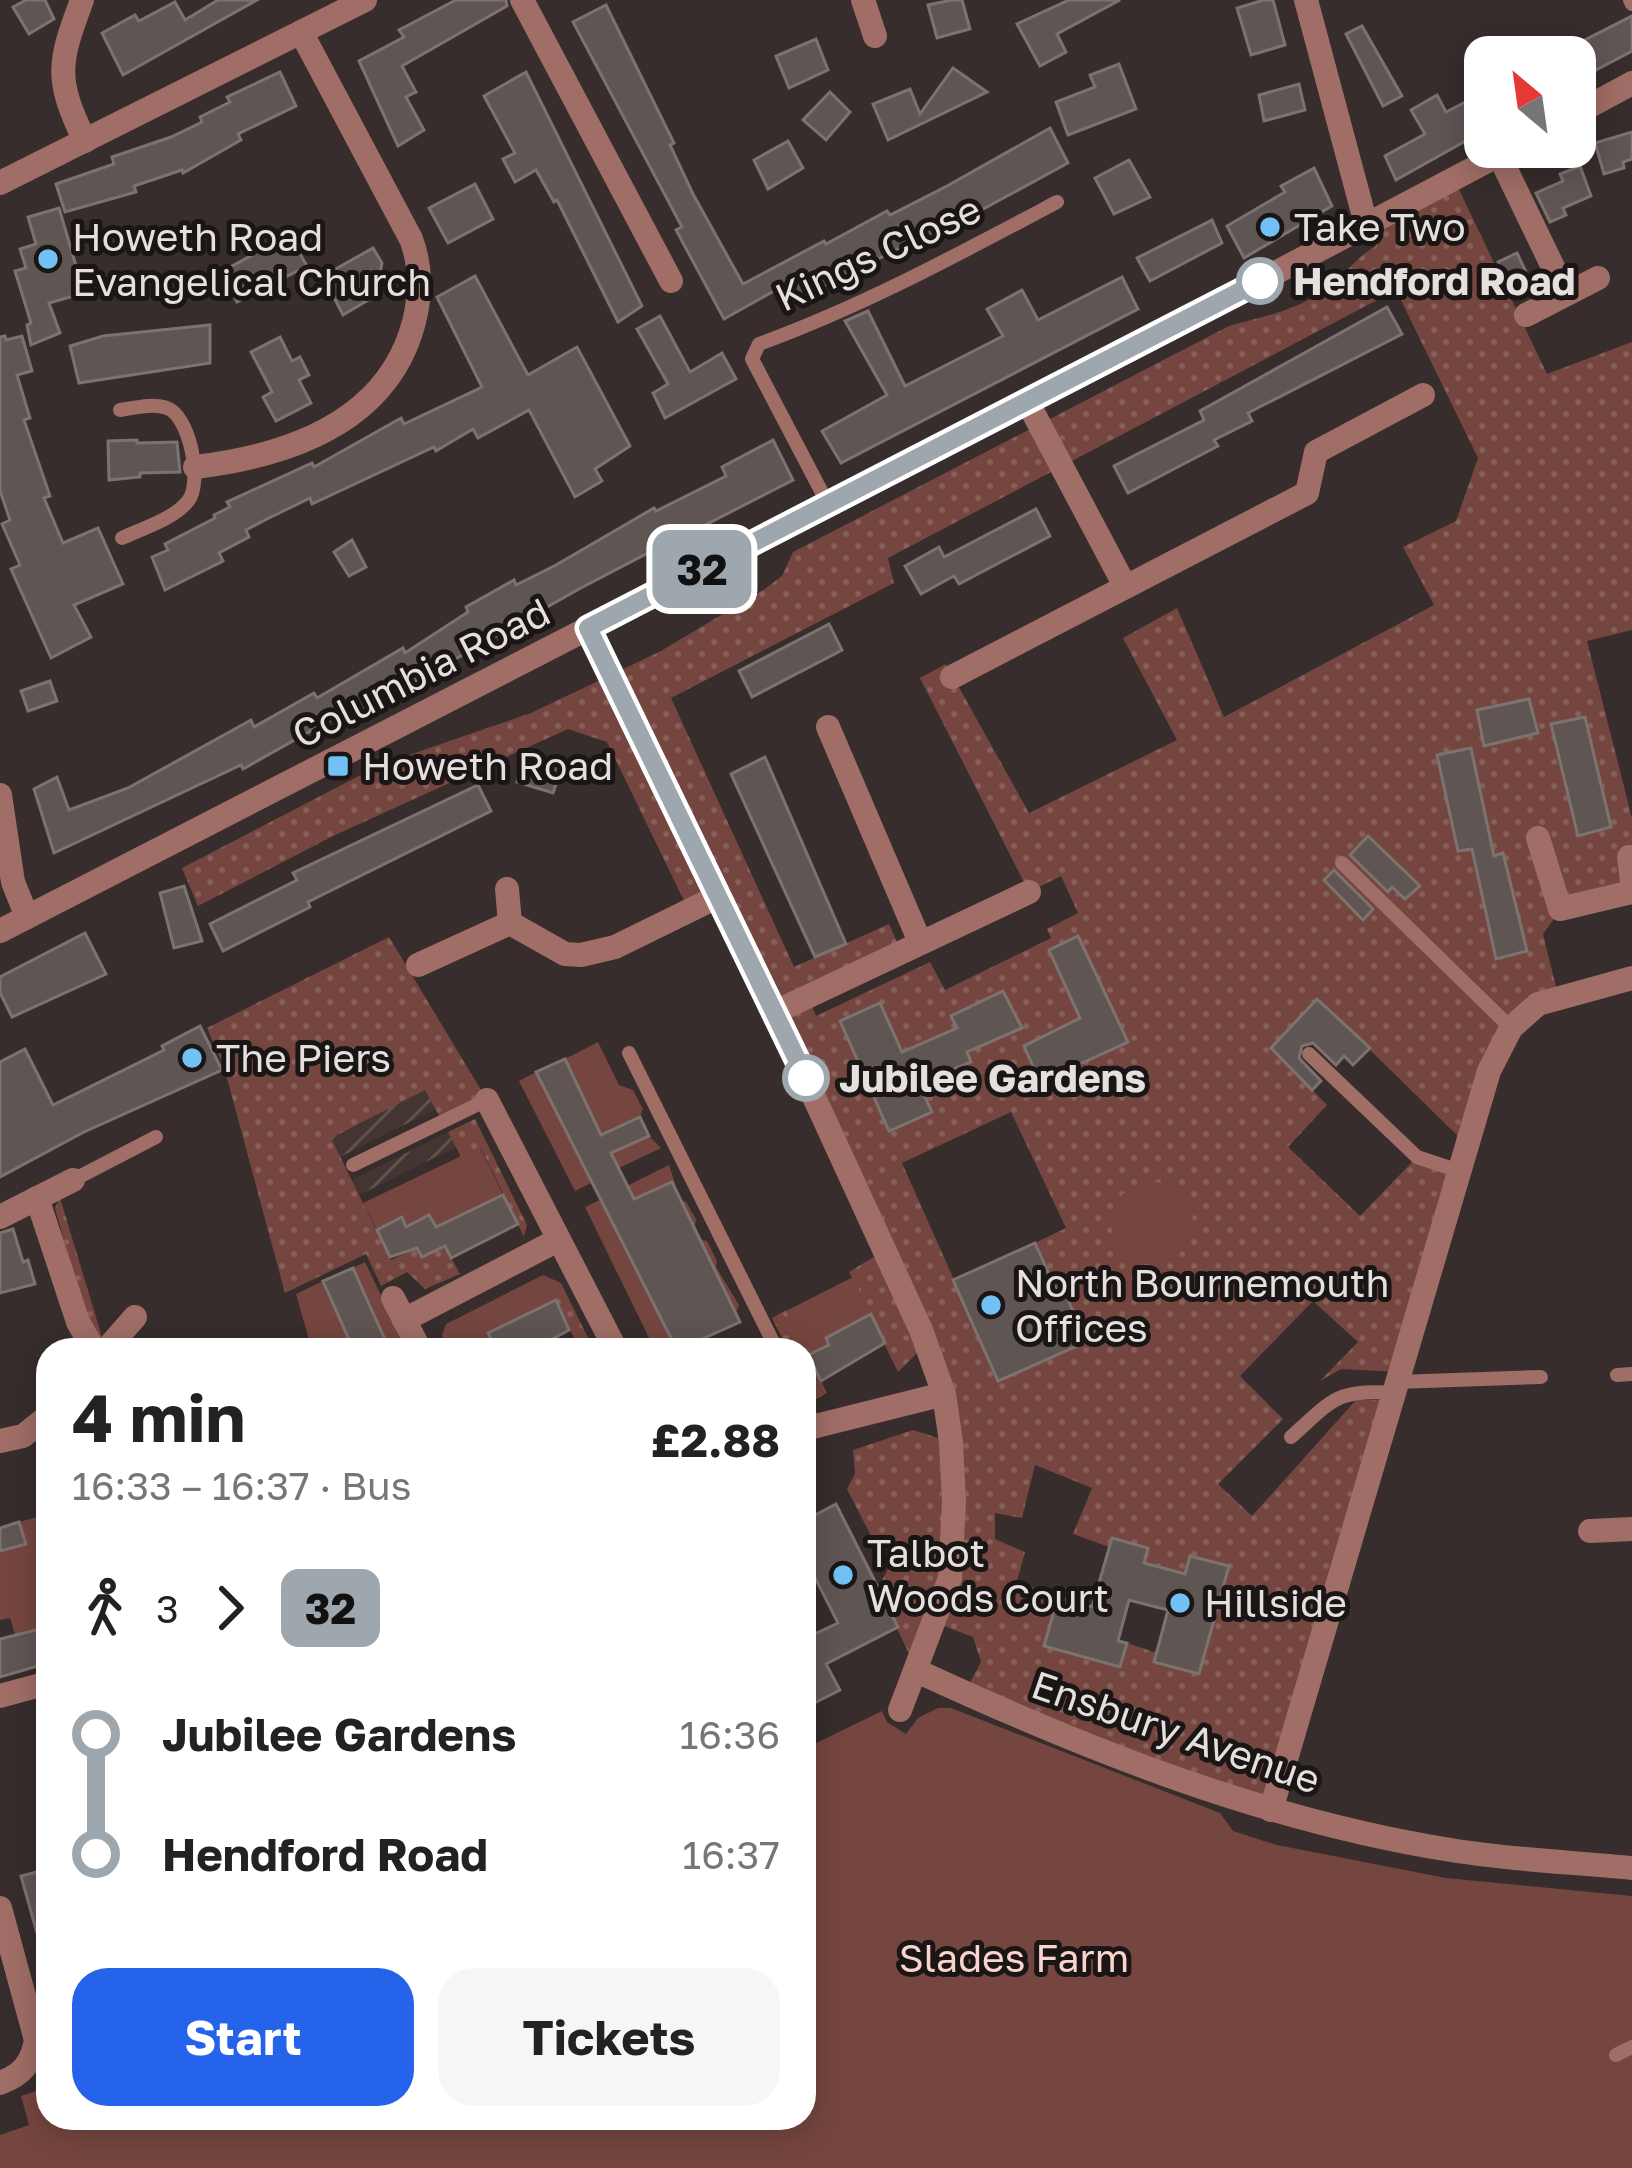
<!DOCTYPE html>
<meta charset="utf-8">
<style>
body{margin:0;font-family:"Golos Text",sans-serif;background:#f6f6f6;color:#222;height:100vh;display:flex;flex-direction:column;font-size:45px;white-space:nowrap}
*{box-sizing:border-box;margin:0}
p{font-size:39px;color:#767676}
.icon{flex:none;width:66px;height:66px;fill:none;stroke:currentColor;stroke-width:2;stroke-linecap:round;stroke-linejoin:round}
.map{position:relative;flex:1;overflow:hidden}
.details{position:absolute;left:36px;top:1338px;width:780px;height:792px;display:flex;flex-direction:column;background:#fff;border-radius:36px;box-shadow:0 6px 30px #0003}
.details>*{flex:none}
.badge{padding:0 24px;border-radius:18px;font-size:42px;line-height:78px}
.needle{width:78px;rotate:331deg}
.buttons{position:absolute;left:1464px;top:36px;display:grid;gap:24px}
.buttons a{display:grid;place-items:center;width:132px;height:132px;border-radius:24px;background:#fff;box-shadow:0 6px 30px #0003;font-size:60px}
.map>.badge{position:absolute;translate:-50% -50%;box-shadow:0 0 0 6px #fff}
.legs{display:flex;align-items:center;gap:18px;height:132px;padding:0 36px;font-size:39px}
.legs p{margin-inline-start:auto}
.summary{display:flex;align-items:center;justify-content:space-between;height:204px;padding:0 36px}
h1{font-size:66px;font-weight:700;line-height:90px}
.action{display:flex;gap:24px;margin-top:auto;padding:24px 36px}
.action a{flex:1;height:138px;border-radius:36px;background:#2563eb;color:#fff;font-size:48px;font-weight:700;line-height:138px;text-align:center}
.action a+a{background:#f6f6f6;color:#222}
ul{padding:0 36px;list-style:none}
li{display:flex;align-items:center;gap:42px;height:120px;font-size:45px}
li i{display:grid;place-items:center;width:18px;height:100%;margin:0 15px;background:currentColor}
li i::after{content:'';width:30px;height:30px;margin:-15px;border:9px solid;border-radius:50%;background:#fff}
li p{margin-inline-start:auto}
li:first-child i{background:linear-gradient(#0000 50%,currentColor 0)}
li:last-child i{background:linear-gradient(currentColor 50%,#0000 0)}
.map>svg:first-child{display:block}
</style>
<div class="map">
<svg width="1632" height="2168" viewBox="0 0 1632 2168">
<defs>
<pattern id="industrial-furrows" width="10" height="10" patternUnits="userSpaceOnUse" patternTransform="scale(3)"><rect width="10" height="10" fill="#443532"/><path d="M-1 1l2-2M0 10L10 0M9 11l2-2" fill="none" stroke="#5f524f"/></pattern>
<pattern id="grass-dots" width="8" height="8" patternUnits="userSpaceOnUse" patternTransform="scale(3)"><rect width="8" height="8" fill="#75463f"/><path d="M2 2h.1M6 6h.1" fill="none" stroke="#88605a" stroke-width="1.8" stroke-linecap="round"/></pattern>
</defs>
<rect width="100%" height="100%" fill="#362d2c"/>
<g fill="url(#industrial-furrows)">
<path d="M426 1089 436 1109 340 1157 330 1138Z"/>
<path d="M448 1132 456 1147 359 1195 352 1180Z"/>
</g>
<g fill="url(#grass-dots)" fill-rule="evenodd">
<path d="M1454 179 1547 374 1632 342V630L1587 641 1632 818V881L1561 909 1543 934 1559 999 1511 1028 1467 1145 1318 999 1271 1048 1327 1105 1288 1147 1360 1216 1417 1157 1459 1171 1400 1372 1341 1369 1320 1381 1358 1342 1313 1301 1240 1376 1283 1419 1218 1484 1252 1516 1356 1400H1392L1271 1810 965 1692 981 1662 973 1637 936 1623 917 1671 878 1588 888 1569 847 1489 855 1474 853 1450 913 1430 951 1442 944 1394 720 897 689 911 607 742 568 729 333 836 198 906 182 868 380 765 531 713 661 651 765 589 782 576 793 552 1229 326C1262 317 1298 310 1326 289 1345 275 1356 257 1376 246L1366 224ZM1396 290 1478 458 1456 521 1403 547 1434 605 1224 717 1177 608 1123 638 1177 740 1029 813 946 664 920 678 1029 892 1061 876 1078 913 1047 929 1051 938 945 990 930 962 816 1016 808 997 901 951 889 924 794 967 671 698 894 583 888 558ZM1011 1112 1066 1228 1035 1243 1048 1274 1022 1315 1066 1296 1086 1341 999 1381 902 1163ZM1035 1465 1092 1488 1073 1534 1109 1547 1112 1538 1147 1547 1144 1563 1185 1574 1190 1556 1199 1673 1157 1653 1127 1643 1119 1667 1044 1646 1058 1597 1017 1581 1025 1552 995 1539V1513L1022 1518Z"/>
<path d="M389 937 487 1100 442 1121 425 1090 331 1138 391 1260 417 1248 423 1257 445 1246 460 1274 425 1289 407 1272 381 1286 366 1254 285 1293 224 1067 207 1028Z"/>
<path d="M475 1119 527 1225 522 1243 524 1237 481 1148 461 1157 448 1132Z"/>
<path d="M60 1198 102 1337 98 1344 84 1314 55 1208Z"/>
<path d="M877 1255 919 1351 898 1372 849 1272Z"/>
<path d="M543 1275 561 1283 594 1350H580Z"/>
<path d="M786 1310 827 1393 813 1401 804 1382V1350H788L772 1318Z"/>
</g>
<g fill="#75463f">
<path d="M598 1042 619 1085 633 1090 643 1109 640 1117 649 1136 661 1148 617 1169 565 1059Z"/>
<path d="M536 1072 591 1183 575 1191 519 1081Z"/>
<path d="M480 1147 503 1195 436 1228 429 1215 406 1227 401 1218 377 1230 363 1203Z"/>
<path d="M669 1165 680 1199 686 1202 696 1219 695 1226 702 1240 707 1241 717 1261 716 1267 739 1305 736 1313 740 1322 709 1337 667 1249 661 1251 627 1186Z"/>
<circle cx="1152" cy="1223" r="41"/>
<path d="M600 1200 632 1264 636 1263 677 1350H655L585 1207Z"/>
<path d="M365 1262 407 1350H390L353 1268Z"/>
<path d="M543 1275 556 1300 489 1333 493 1341 475 1350H448L442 1335 446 1324Z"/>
<path d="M853 1277 871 1314 827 1337 829 1345 808 1355 786 1311Z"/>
<path d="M323 1281 354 1350H312L296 1294Z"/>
<path d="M48 1514V1609L44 1611 48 1627 15 1635 10 1618 0 1620V1551L25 1544 19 1522Z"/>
<path d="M938 1708H951L1220 1813 1233 1831 1277 1845 1446 1878 1632 1896V2168H0V2135L29 2125 21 2096 48 2087V2118H804V1749L882 1711 887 1722 906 1734 918 1718Z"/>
</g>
<g fill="#5f5654" stroke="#7c7270" stroke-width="3">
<path d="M26 0H45L54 19 29 34 13 7Z"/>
<path d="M218 0H257L123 75 102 33 135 15 139 21 175 2 185 20Z"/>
<path d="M456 0H506L507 6 402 66 416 92 406 97 424 130 398 146 359 61 404 37 399 30Z"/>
<path d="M952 0H962L970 29 937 38 928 5Z"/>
<path d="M1069 0H1120L1057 34 1066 52 1040 66 1017 24Z"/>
<path d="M1264 0H1273L1285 45 1251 55 1237 8Z"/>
<path d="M606 5 674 143 670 145 693 194 743 284 824 241 826 244 887 211 890 215 947 186 1050 128 1068 163 915 246 912 242 792 302 783 286 724 319 676 230 682 227 573 22Z"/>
<path d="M1632 16V51L1575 81V45Z"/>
<path d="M1362 26 1402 96 1383 106 1346 34Z"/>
<path d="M816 39 828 70 789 88 776 56Z"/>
<path d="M1119 64 1136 109 1068 135 1056 102 1095 87 1090 75Z"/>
<path d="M953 68 987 92 888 140 873 104 910 89 920 114Z"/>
<path d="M280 72 296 106 238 134 241 140 183 173 182 170 134 186 136 192 65 212 56 184 114 164 112 157 171 137 202 122 200 117 230 102 227 97Z"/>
<path d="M526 72 642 306 618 322 557 200 554 202 536 170 515 182 503 159 515 153 484 96Z"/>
<path d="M1299 84 1305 110 1264 121 1259 95Z"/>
<path d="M830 92 850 112 826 140 803 120Z"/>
<path d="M1485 92V130L1396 180 1385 156 1425 134 1411 110 1437 95 1446 112Z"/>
<path d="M1632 132V159L1623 162 1624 168 1604 174 1595 143Z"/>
<path d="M788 141 803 168 768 189 754 160Z"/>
<path d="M1129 160 1150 197 1114 214 1095 178Z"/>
<path d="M1580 166 1591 196 1563 208 1566 215 1550 222 1536 193 1563 181 1560 174Z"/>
<path d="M1314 168 1332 206 1244 258 1227 226 1285 192 1281 186Z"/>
<path d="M475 184 493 219 448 243 429 208Z"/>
<path d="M59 208 84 293 49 303 60 333 31 345 27 325 31 323 15 271 26 268 20 249 36 244 28 217Z"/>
<path d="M1212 220 1222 243 1150 281 1137 258Z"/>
<path d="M289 235 307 266 237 302 221 272Z"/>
<path d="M373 248 382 263 375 296 343 315 323 276Z"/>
<path d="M1517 253 1527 274 1507 284 1498 262Z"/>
<path d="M475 276 528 375 577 347 630 446 595 469 602 481 575 497 529 410 478 438 473 429 436 451 434 447 312 504 310 498 267 519 246 530 249 537 219 553 223 561 165 590 152 557 168 550 165 544 215 518 214 515 230 507 227 502 312 463 314 467 401 418 404 424 482 387 437 297Z"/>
<path d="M1122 277 1138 309 841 463 822 431 887 395 845 321 868 311 905 386 1003 336 987 309 1022 290 1038 320Z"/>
<path d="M1387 307 1402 334 1248 413 1252 421 1214 440 1218 446 1128 493 1114 466 1204 420 1200 411Z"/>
<path d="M660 316 690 372 722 353 736 379 665 418 653 393 668 384 637 329Z"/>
<path d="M210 325V363L79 383 70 346 103 336Z"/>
<path d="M5 336 6 340 22 336 32 371 17 375 30 418 24 420 50 496 44 498 63 543 98 528 123 584 74 605 91 637 51 658 11 569 20 565 2 524 10 520 0 491V337Z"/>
<path d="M280 337 292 361 300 357 309 375 299 380 311 403 276 421 263 397 272 392 251 352Z"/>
<path d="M137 440V443L177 442 180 472 140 473V477L109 480 108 441Z"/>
<path d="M773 440 793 480 672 542 674 545 653 557 650 552 579 589 429 674 344 718 341 714 243 769 241 765 54 853 34 789 57 777 69 810 128 788 251 720 254 727 314 693 317 698 403 648 405 653 468 612 466 607 514 580 516 585 556 565 654 508 656 511 726 476 722 467Z"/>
<path d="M1036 509 1050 536 959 584 954 576 921 594 905 566 939 547 944 557Z"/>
<path d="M352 540 366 567 349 576 334 552Z"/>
<path d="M829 624 842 650 752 697 739 671Z"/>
<path d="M50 681 57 701 28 711 21 691Z"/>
<path d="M1529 699 1538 733 1484 746 1477 710Z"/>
<path d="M1585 717 1611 827 1578 836 1551 724Z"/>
<path d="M1471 748 1494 856 1503 853 1527 951 1496 959 1472 849 1458 851 1437 755Z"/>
<path d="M525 755 562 767 553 793 517 782Z"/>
<path d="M765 757 846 944 815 957 731 774Z"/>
<path d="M478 785 491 811 308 902 310 907 223 951 210 924 297 880 293 873Z"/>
<path d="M1368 836 1420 886 1405 899 1392 887 1388 892 1350 855Z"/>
<path d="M1334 870 1373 909 1363 920 1324 880Z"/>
<path d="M184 886 202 941 174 948 160 893Z"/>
<path d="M85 933 106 974 12 1017 0 993V977Z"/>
<path d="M1078 936 1128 1042 1040 1082 1024 1046 1080 1018 1049 950Z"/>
<path d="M1003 991 1022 1028 967 1052 971 1062 919 1084 932 1112 889 1131 840 1021 880 1003 902 1052 957 1028 951 1016Z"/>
<path d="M1317 999 1370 1048 1353 1065 1344 1056 1336 1065 1313 1043 1302 1046 1299 1058 1321 1081 1312 1090 1271 1048Z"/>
<path d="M200 1026 222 1070 84 1132 0 1177V1062L25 1049 53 1105 164 1050 162 1046Z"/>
<path d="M565 1059 601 1135 640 1117 649 1136 611 1153 634 1199 672 1182 740 1322 677 1350 536 1072Z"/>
<path d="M503 1195 518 1224 451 1258 445 1246 422 1257 417 1248 390 1257 377 1230 402 1217 406 1227 429 1215 436 1227Z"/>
<path d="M13 1229 23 1262 28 1260 35 1284 0 1293V1233Z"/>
<path d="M1035 1243 1060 1298 1066 1295 1086 1342 998 1381 953 1280Z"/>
<path d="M353 1268 372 1311 390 1350H354L347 1335 323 1281Z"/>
<path d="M556 1300 569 1330 532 1350H497L488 1333Z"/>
<path d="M871 1314 885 1343 821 1381 808 1355 829 1345 826 1338Z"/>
<path d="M836 1504 898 1627 826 1664 840 1690 804 1708V1620L812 1635 838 1623 804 1556V1521Z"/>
<path d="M19 1522 26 1544 0 1551V1528Z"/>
<path d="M1112 1538 1148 1548 1144 1563 1185 1574 1190 1556 1229 1566 1199 1674 1154 1662 1168 1610 1129 1600 1118 1641 1127 1643 1120 1667 1044 1646 1058 1597 1092 1607Z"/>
<path d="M48 1627V1663L0 1677V1639Z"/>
<path d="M48 1869V1950L42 1951 21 1876Z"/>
</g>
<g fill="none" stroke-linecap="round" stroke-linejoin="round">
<g stroke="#a06e66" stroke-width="14">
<path d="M1630 0 1632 4"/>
<path d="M120 410C134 408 153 403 167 408 190 416 203 483 188 501 174 519 143 528 122 538"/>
<path d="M828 504 752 359 759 344C863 306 959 254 1057 202"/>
<path d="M1342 863 1511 1028"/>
<path d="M629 1053 777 1350"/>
<path d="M1309 1054 1417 1157 1459 1171"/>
<path d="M353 1165 487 1100"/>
<path d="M73 1180 156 1137"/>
<path d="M1617 1375 1632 1374"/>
<path d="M1397 1382 1541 1377"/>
<path d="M804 1404 815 1425"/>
<path d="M1291 1437C1333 1400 1335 1389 1394 1393"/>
<path d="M1616 2055 1632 2047"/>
</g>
<g stroke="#a06e66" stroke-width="24">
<path d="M82 0C58 64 55 79 85 141"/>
<path d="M522 0 671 281"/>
<path d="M863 0 875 36"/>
<path d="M1306 0 1366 224"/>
<path d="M1499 155 1566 294"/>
<path d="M0 183 365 0"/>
<path d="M1526 315 1598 278"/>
<path d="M1027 401 1125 586"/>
<path d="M195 467C288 456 388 422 414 322 421 294 421 265 411 239L301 32"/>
<path d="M588 628 775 1012 921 1330 944 1394 951 1442 954 1502 950 1578 900 1710"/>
<path d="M952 677 1307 493 1316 452 1423 395"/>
<path d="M828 727 920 942"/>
<path d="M0 795 13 882 27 917"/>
<path d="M1538 838 1560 909 1632 892"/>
<path d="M1629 857 1632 881"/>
<path d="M507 889 510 923"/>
<path d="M418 965 510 923 565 954 581 955 615 947 719 896"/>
<path d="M775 1012 1029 892"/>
<path d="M487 1100 616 1350"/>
<path d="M37 1198 78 1322 94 1350"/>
<path d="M0 1217 73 1180"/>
<path d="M393 1298 419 1348"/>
<path d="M404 1320 558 1240"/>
<path d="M106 1350 135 1317"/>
<path d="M804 1429 944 1394"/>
<path d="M0 1441 23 1436 48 1416"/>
<path d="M1590 1531 1632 1529"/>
<path d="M917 1671C1088 1750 1263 1820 1451 1850 1510 1860 1572 1862 1632 1868"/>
<path d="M0 1696 48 1683"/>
<path d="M1271 1810 1489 1071 1511 1028 1538 1004 1632 978"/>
<path d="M0 1908 36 2040C32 2063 22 2075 0 2083"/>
</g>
<g stroke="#a06e66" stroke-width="24">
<path d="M1575 114 1632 83"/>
<path d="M0 931 1154 337 1514 147"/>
</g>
</g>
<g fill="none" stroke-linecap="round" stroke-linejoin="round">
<defs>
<path id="line-1" d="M806 1078 588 628 1260 281"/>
</defs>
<use href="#line-1" stroke="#fff" stroke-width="27"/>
<use href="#line-1" stroke="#9ea7ad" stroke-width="18"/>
</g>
<g fill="#72c1f5" stroke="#1a1616" stroke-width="4.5">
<circle cx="1270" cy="227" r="12"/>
<circle cx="48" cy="259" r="12"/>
<rect x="326" y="754" width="24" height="24" rx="6"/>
<circle cx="192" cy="1058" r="12"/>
<circle cx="991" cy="1305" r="12"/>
<circle cx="843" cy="1575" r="12"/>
<circle cx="1180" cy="1603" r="12"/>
</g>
<g fill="#fff" stroke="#9ea7ad" stroke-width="6">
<circle cx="1260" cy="281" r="21"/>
<circle cx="806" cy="1078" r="21"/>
</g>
<g text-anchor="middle" stroke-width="10" stroke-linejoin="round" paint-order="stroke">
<g font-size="39" fill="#e5dfde" stroke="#1a1616" text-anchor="start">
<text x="1294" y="241">Take Two</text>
<text x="72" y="251">Howeth Road<tspan x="72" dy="45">Evangelical Church</tspan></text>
<text x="362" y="780">Howeth Road</text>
<text x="216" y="1072">The Piers</text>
<text x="1015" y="1297">North Bournemouth<tspan x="1015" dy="45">Offices</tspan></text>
<text x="867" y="1567">Talbot<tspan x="867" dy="45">Woods Court</tspan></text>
<text x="1204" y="1617">Hillside</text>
</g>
<g font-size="39" fill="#e5dfde" stroke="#1a1616">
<text transform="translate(878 253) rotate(-25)" y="14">Kings Close</text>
<text transform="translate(421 673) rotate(-27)" y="14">Columbia Road</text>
<text transform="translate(1176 1732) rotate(19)" y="14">Ensbury Avenue</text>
</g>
<g font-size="39" font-weight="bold" fill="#e5dfde" stroke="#1a1616" text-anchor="start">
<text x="1293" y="295">Hendford Road</text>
<text x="839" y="1092">Jubilee Gardens</text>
</g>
<g font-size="39" fill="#fad3cc" stroke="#1a1616">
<text x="1014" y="1972">Slades Farm</text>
</g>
</g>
</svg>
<div class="buttons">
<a><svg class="needle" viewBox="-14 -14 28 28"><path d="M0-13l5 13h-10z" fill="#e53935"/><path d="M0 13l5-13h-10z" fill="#767676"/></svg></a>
</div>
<b class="badge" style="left:702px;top:569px;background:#9ea7ad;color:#111">32</b>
<section class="details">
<div class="summary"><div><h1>4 min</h1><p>16:33 – 16:37 · Bus</p></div><b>£2.88</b></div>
<div class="legs"><svg class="icon" aria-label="walk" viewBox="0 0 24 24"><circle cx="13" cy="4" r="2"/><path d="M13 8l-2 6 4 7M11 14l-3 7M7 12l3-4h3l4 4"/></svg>3<svg class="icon" aria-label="forward" viewBox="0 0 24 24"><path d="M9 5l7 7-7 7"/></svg><b class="badge" style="background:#9ea7ad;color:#111">32</b></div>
<ul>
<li><i style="color:#9ea7ad"></i><b>Jubilee Gardens</b><p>16:36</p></li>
<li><i style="color:#9ea7ad"></i><b>Hendford Road</b><p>16:37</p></li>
</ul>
<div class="action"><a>Start</a><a>Tickets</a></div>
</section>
</div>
